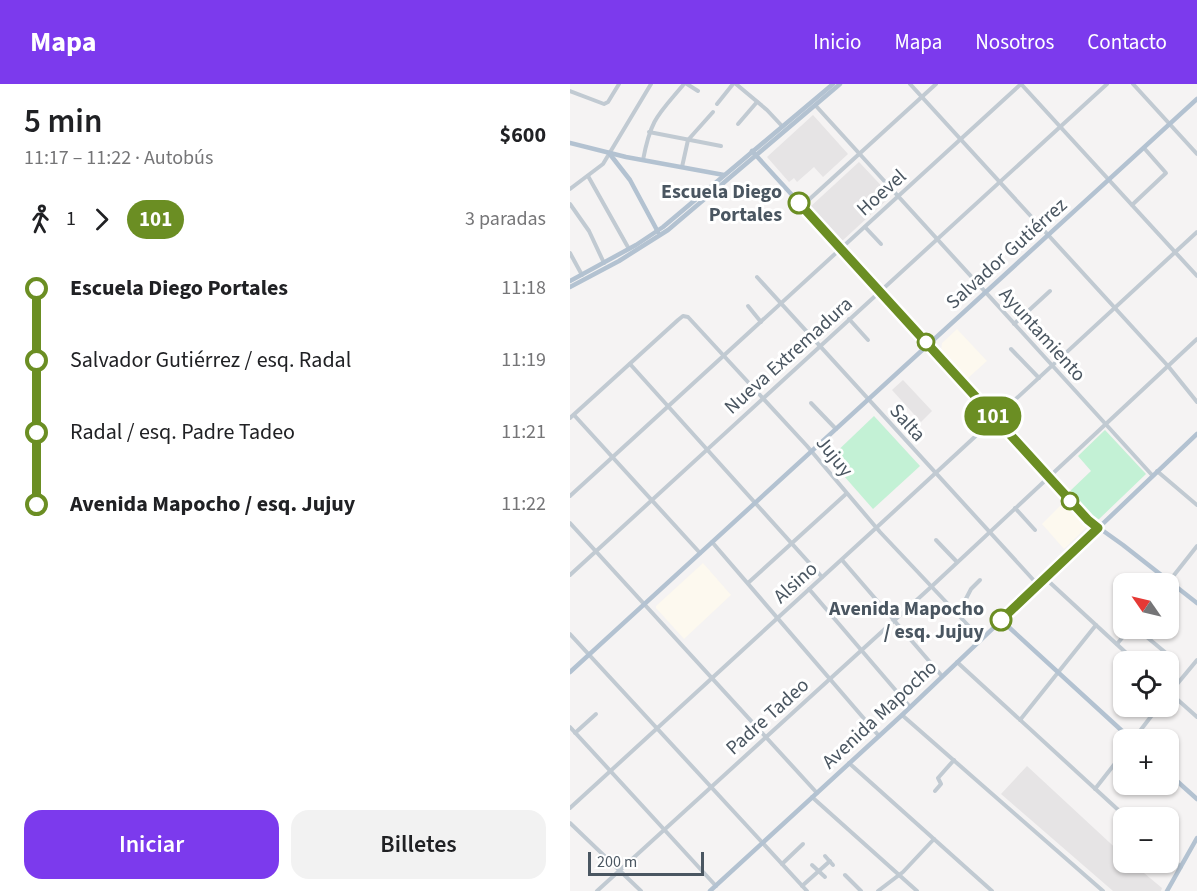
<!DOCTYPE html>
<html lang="es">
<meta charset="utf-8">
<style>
body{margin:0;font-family:"Source Sans 3",sans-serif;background:#f2f2f2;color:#202124;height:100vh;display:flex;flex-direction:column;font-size:22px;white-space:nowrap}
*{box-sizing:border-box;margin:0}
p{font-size:20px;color:#757577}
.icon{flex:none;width:33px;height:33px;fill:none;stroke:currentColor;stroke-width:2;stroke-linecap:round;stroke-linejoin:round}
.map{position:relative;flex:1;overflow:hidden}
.side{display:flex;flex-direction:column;background:#fff;width:570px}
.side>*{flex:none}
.badge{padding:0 12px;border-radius:20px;font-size:21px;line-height:39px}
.needle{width:39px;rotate:304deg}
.tools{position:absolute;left:543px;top:489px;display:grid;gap:12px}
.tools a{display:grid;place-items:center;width:66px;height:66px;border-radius:12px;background:#fff;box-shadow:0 2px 4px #0004;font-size:30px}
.scale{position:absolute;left:18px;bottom:15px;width:116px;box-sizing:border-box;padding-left:6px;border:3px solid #4a5661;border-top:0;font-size:16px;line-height:21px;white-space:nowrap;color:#4a5661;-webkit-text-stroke:4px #fff;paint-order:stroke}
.map>.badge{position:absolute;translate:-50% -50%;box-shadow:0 0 0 3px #fff}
.legs{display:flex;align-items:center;gap:9px;height:66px;padding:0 24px;font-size:20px}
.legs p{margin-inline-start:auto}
.headline{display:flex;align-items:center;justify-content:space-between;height:102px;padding:0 24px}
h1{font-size:33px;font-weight:600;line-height:45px}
.cta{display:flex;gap:12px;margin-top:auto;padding:12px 24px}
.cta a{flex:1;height:69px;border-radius:18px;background:#7c3aed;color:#fff;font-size:24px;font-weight:600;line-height:69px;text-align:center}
.cta a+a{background:#f2f2f2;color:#202124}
ul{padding:0 24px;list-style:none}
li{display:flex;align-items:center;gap:21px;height:72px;font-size:22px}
li i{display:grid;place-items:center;width:9px;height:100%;margin:0 8px;background:currentColor}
li i::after{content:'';width:15px;height:15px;margin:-8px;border:4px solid;border-radius:50%;background:#fff}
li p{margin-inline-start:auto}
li:first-child i{background:linear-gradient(#0000 50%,currentColor 0)}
li:last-child i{background:linear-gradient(currentColor 50%,#0000 0)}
header{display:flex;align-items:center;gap:36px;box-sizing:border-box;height:84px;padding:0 30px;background:#7c3aed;color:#fff}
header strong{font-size:28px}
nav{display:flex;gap:33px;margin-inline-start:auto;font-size:21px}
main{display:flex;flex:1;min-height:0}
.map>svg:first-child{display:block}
</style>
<header>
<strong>Mapa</strong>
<nav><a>Inicio</a><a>Mapa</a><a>Nosotros</a><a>Contacto</a></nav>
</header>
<main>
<section class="side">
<div class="headline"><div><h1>5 min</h1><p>11:17 – 11:22 · Autobús</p></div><b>$600</b></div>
<div class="legs"><svg class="icon" aria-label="walk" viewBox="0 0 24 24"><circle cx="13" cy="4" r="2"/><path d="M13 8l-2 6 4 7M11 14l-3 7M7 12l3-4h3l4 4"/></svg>1<svg class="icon" aria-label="forward" viewBox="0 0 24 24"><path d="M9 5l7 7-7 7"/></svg><b class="badge" style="background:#6b8e23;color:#fff">101</b><p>3 paradas</p></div>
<ul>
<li><i style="color:#6b8e23"></i><b>Escuela Diego Portales</b><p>11:18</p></li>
<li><i style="color:#6b8e23"></i><span>Salvador Gutiérrez / esq. Radal</span><p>11:19</p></li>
<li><i style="color:#6b8e23"></i><span>Radal / esq. Padre Tadeo</span><p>11:21</p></li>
<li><i style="color:#6b8e23"></i><b>Avenida Mapocho / esq. Jujuy</b><p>11:22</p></li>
</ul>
<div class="cta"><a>Iniciar</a><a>Billetes</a></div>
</section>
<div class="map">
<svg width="627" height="807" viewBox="0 0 627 807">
<rect width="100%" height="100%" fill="#f5f3f3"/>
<g fill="#fdf9ef">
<path d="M387 245 417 277 397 295 371 267 372 259Z"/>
<path d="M494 418 517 443 494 465 472 440Z"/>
<path d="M133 479 161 511 114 555 86 524V522Z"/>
</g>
<g fill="#e6e4e5">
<path d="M243 31 278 70 253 93 244 83 227 98 224 94 219 98 197 73Z"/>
<path d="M289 78 321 112 272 157 240 123Z"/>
<path d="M333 296 362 327 351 338 322 306Z"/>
<path d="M457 682 553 771 554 778 562 779 592 804 591 807H543L431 710Z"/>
</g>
<g fill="#c3f1d5">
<path d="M304 332 350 382 303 425 259 375Z"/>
<path d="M535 346 576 390 527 437 500 407 521 387 508 372Z"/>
</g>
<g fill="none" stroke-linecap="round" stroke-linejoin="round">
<g stroke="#c1cad2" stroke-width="4">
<path d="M117 0 128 7"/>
<path d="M166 0 197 26 212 42"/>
<path d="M340 0 598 282 627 318"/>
<path d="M451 0 627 192"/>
<path d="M563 0 627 70"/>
<path d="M0 7 34 20 38 18 49 0"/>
<path d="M147 20 163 0"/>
<path d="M246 22 582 391"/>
<path d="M168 40 187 18"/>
<path d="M79 48 151 62"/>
<path d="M73 76C81 34 88 31 114 0"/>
<path d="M112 83 118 56 143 28"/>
<path d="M18 92 59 165"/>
<path d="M0 105 33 80 81 0"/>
<path d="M0 120 19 147 34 179"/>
<path d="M562 121 596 89 574 64"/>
<path d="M232 122 366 0"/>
<path d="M295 143 311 160"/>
<path d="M0 169 12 191"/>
<path d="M187 193 468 501"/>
<path d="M178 222 191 238"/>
<path d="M279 235 298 256"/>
<path d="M444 240 480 207"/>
<path d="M441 265 469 294"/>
<path d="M60 280 252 493"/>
<path d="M241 319 266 345"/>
<path d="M4 331 130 469"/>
<path d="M0 334 108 236 113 232 118 233 237 362 310 448 411 555"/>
<path d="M587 387 627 421"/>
<path d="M0 412 451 0"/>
<path d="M445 424 465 446"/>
<path d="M0 439 247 709"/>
<path d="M366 456 387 478"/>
<path d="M142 458 309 652"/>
<path d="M272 476 372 592"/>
<path d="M0 491 537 0"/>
<path d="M475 494 566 578"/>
<path d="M178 499 276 410"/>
<path d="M597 500 627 462"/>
<path d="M239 505 340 623"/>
<path d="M388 530 401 505 410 496"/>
<path d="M566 544 596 569"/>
<path d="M0 550 237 807"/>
<path d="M547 560 560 544"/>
<path d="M387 578 557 734"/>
<path d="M599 608 627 633"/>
<path d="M598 611 627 576"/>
<path d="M332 631 533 807"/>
<path d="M450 636 526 541"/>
<path d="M0 643 146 802"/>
<path d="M5 649 26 630"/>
<path d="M563 656 589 622"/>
<path d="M279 679 422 807"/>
<path d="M525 705 554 668"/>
<path d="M365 707 371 700 368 694 384 676"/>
<path d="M242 713 347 807"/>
<path d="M0 724 306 444 627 148"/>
<path d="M0 739 71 807"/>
<path d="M598 771 611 783"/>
<path d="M255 772 263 781"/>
<path d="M212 780 233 760"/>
<path d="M242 781 255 793"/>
<path d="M275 791 291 807"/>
<path d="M232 802 260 777"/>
<path d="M27 807 361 503 627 255"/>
<path d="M308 807 333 788 364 755"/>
</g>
<g stroke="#b3c2d1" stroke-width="4.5">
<path d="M0 59 56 73 154 91"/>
<path d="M182 67 518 436 553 461 627 519"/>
<path d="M39 69 60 96 88 148"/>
<path d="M0 197 66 161 93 143 263 0"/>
<path d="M0 203 49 177 98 146 270 0"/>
<path d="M431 536 562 656"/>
<path d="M0 588 627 15"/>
<path d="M598 689 627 715"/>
<path d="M140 807 332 631 627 350"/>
<path d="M597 807 627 754"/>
</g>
</g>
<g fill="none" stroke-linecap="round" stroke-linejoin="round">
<defs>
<path id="line-1" d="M229 119 518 436 528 444 431 536"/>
</defs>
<use href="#line-1" stroke="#fff" stroke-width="14"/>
<use href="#line-1" stroke="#6b8e23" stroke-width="9"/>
</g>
<g fill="#fff" stroke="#6b8e23" stroke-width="3">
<circle cx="229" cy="119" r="10"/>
<circle cx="356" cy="258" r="8"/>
<circle cx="500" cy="417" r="8"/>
<circle cx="431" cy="536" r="10"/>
</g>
<g text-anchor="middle" stroke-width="6" stroke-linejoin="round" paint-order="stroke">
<g font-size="20" font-weight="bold" fill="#4a5661" stroke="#fff" text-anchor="end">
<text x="212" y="114">Escuela Diego<tspan x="212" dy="23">Portales</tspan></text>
<text x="414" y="531">Avenida Mapocho<tspan x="414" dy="23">/ esq. Jujuy</tspan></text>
</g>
<g font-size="20" fill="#4a5661" stroke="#fff">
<text transform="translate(311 108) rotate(-42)" y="7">Hoevel</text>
<text transform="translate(436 169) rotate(-42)" y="7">Salvador Gutiérrez</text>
<text transform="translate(473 250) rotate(48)" y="7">Ayuntamiento</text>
<text transform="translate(218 271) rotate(-42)" y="7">Nueva Extremadura</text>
<text transform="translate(338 338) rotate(48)" y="7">Salta</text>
<text transform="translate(265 372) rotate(51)" y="7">Jujuy</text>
<text transform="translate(225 498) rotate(-42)" y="7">Alsino</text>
<text transform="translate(309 630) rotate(-43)" y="7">Avenida Mapocho</text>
<text transform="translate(197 632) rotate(-42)" y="7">Padre Tadeo</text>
</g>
</g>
</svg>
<div class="tools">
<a><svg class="needle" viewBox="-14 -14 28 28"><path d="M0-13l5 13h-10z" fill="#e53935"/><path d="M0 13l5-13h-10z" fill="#757577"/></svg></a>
<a><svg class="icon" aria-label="locate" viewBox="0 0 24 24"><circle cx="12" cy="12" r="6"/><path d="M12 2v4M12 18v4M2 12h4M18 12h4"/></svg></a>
<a>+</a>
<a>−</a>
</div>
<div class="scale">200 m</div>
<b class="badge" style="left:423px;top:332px;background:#6b8e23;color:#fff">101</b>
</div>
</main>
